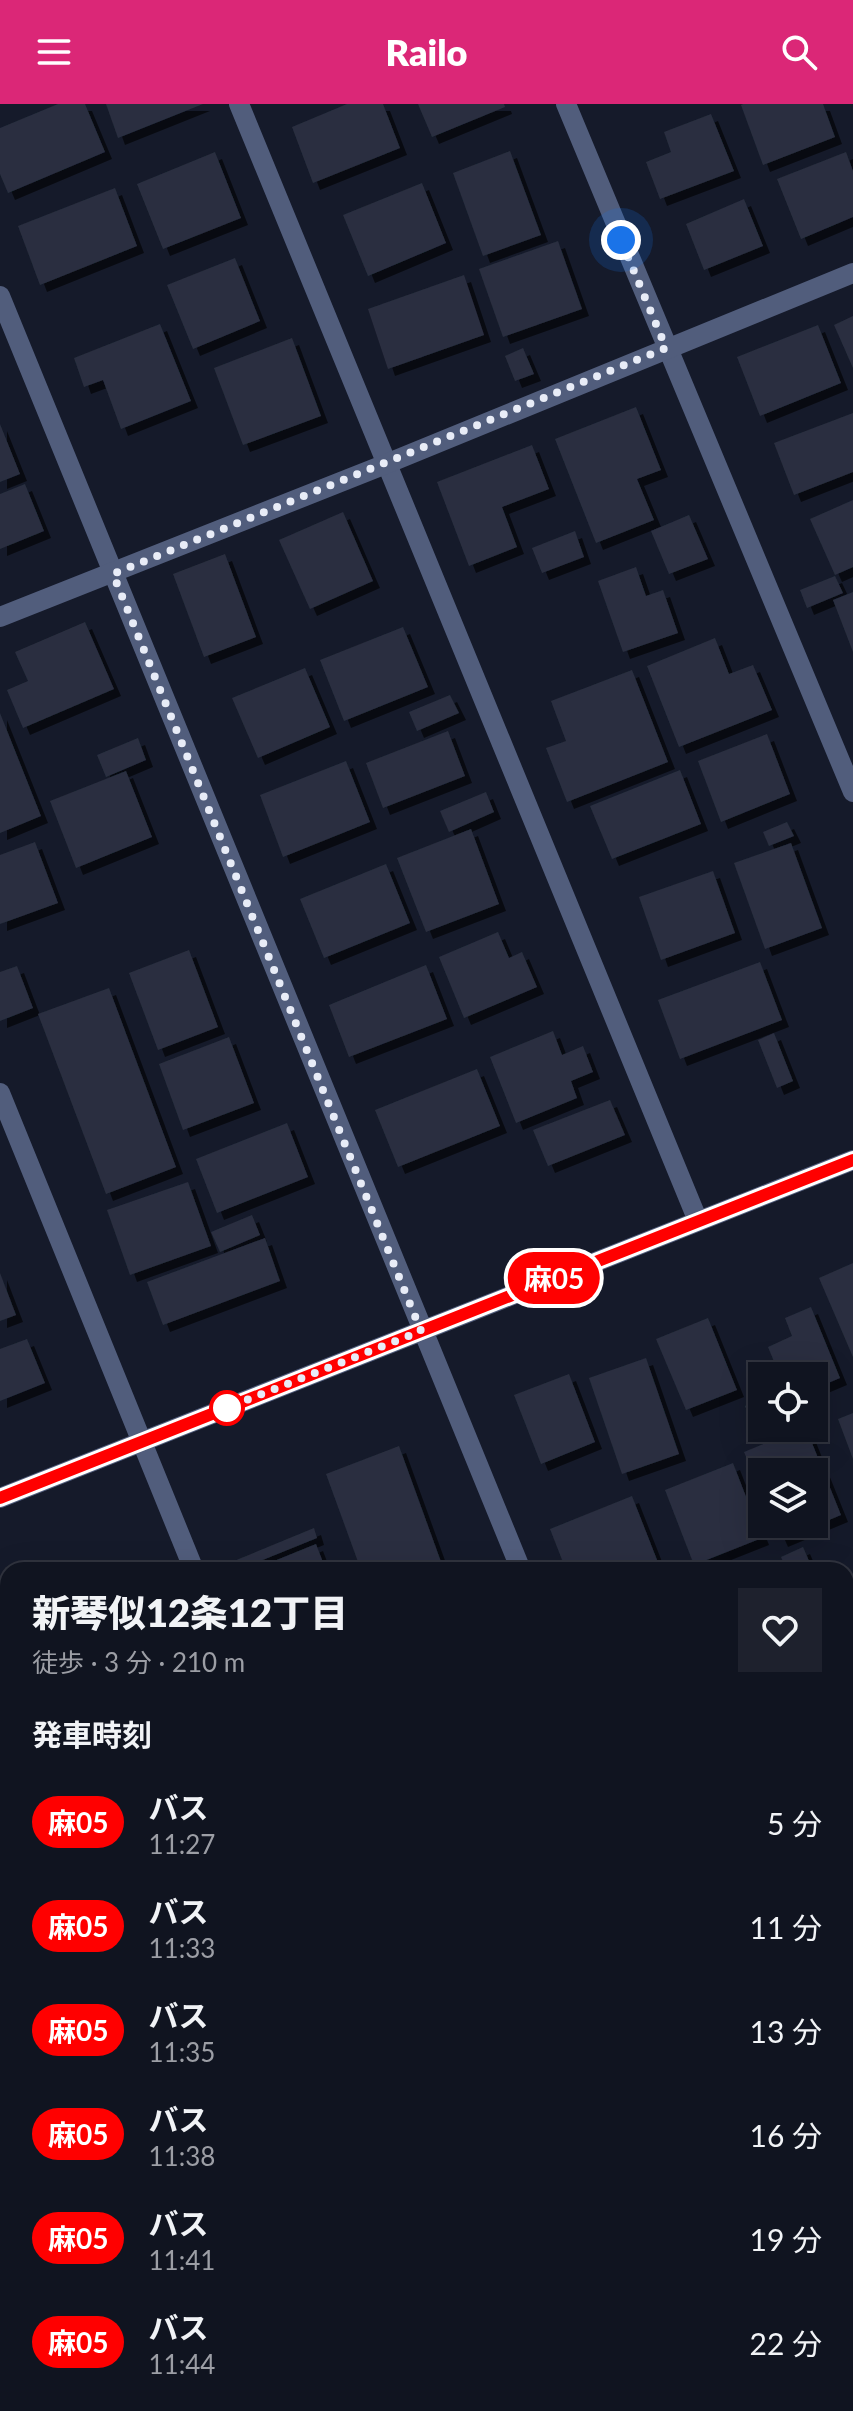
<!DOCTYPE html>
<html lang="ja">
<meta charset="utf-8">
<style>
body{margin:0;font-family:Lato,"Noto Sans JP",sans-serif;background:#1e212d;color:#f1f3f6;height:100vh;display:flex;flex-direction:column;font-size:30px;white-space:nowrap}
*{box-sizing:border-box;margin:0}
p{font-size:26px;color:#9c9ea5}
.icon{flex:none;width:44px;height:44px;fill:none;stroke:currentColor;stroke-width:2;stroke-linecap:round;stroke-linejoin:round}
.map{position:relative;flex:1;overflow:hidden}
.panel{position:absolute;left:0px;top:1458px;width:854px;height:850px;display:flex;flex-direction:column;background:#101420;border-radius:24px 24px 0 0;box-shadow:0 8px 32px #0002,0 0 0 2px #30333e}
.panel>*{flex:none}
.badge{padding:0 16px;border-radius:26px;font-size:28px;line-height:52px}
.controls{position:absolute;left:748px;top:1258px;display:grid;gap:16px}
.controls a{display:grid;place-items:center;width:80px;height:80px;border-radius:0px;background:#101420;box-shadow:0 8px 32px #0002,0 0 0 2px #30333e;font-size:40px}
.you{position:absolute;width:40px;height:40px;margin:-20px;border:6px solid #fff;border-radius:50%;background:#1a73e8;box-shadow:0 0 0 12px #1a73e833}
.map>.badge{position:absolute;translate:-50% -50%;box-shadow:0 0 0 4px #fff}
h2{padding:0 32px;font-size:30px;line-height:72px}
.round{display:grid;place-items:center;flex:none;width:84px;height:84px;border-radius:0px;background:#1e212d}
.summary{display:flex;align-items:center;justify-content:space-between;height:136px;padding:0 32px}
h1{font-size:38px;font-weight:800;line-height:60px}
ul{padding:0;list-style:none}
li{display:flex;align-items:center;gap:24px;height:104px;padding:0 32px}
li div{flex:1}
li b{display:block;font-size:30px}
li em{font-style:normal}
li .badge{min-width:88px;font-weight:700;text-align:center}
header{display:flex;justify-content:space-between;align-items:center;height:104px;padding:0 32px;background:#db2777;color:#fff;font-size:36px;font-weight:800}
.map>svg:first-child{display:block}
</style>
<header><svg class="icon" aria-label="menu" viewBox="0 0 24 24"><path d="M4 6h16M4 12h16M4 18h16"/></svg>Railo<svg class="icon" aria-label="search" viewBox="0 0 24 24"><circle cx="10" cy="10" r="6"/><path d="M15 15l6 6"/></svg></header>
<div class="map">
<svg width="853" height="2307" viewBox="0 0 853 2307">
<defs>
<filter id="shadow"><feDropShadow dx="7" dy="7" stdDeviation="0" flood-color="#0009"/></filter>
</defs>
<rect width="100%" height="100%" fill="#151a2a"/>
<g fill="#292f3f" filter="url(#shadow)">
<path d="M58 0H85L105 48 8 89 0 70V24Z"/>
<path d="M106 0H203L118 34Z"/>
<path d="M347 0H383L400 44 313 79 292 23Z"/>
<path d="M418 0H504L505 3 432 33Z"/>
<path d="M743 0H823L835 33 763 61 741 1Z"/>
<path d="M711 10 734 67 660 95 646 58 671 48 664 28Z"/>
<path d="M510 47 541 131 483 152 453 69Z"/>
<path d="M215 48 241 114 163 145 137 80Z"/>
<path d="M846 48 853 67V113L801 135 777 75Z"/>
<path d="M422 79 446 139 368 172 343 111Z"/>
<path d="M115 84 137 142 40 181 18 122Z"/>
<path d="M744 95 763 142 704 166 686 120Z"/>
<path d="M558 137 582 205 503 233 479 165Z"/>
<path d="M235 154 260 217 193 245 167 181Z"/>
<path d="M464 171 484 231 388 265 368 205Z"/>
<path d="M853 212V264L834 221Z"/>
<path d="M160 220 191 297 121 325 103 276 84 283 74 254Z"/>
<path d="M818 221 841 279 760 312 737 253Z"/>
<path d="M292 234 321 312 243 341 214 264Z"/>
<path d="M523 244 534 270 515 277 505 252Z"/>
<path d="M636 303 661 366 637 375 654 416 596 439 555 335Z"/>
<path d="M853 309V368L794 391 774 339Z"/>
<path d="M0 320 20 370 0 378Z"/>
<path d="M532 341 549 385 502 403 517 443 469 462 437 378Z"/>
<path d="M25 380 44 427 0 445V390Z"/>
<path d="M853 396V463L835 471 810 415Z"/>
<path d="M343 408 373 477 310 505 279 436Z"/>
<path d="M689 411 708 455 669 470 651 427Z"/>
<path d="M575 427 584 453 542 469 532 444Z"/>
<path d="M225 450 256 533 204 553 173 470Z"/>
<path d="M636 463 646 492 663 486 678 529 623 548 598 477Z"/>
<path d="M835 472 843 489 807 504 800 486Z"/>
<path d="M853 488V548L833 496Z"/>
<path d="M85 518 114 585 23 624 7 586 28 577 15 548Z"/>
<path d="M403 523 428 583 344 617 320 556Z"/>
<path d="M715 534 729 570 753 561 772 606 679 643 647 562Z"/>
<path d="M305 564 330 623 258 654 232 594Z"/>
<path d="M632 566 668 658 567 698 546 644 566 637 551 597Z"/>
<path d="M450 591 459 609 417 627 409 608Z"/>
<path d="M0 609 41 712 0 729Z"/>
<path d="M448 627 465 672 383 704 366 659Z"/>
<path d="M767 630 790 690 721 718 698 657Z"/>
<path d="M138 634 146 656 106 673 97 651Z"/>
<path d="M346 657 370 718 283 753 260 691Z"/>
<path d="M680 666 701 720 612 755 590 702Z"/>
<path d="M126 667 152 733 76 764 50 697Z"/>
<path d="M486 688 494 708 449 728 440 707Z"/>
<path d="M787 718 794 732 769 742 763 728Z"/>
<path d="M471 725 499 800 426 828 397 754Z"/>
<path d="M35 738 58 799 0 820V751Z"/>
<path d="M791 739 822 824 765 845 734 759Z"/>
<path d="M386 760 410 819 324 854 300 795Z"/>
<path d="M713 767 735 829 661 856 639 793Z"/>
<path d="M498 828 509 854 522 848 537 883 464 914 439 853Z"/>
<path d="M189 846 218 923 158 946 129 869Z"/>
<path d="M760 858 782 916 680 955 658 896Z"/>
<path d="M426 861 447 915 349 953 329 901Z"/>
<path d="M17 862 33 904 0 917V868Z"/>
<path d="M109 884 176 1063 106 1090 38 910Z"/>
<path d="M553 927 562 951 583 942 593 968 571 977 577 994 516 1019 490 953Z"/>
<path d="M774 929 793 977 777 984 758 936Z"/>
<path d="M229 933 254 999 183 1026 159 960Z"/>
<path d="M477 965 500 1022 398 1063 375 1006Z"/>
<path d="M610 996 625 1031 548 1062 533 1026Z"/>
<path d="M287 1019 308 1073 217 1109 196 1055Z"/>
<path d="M188 1078 211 1142 130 1171 107 1106Z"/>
<path d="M252 1111 260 1131 220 1148 211 1128Z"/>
<path d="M265 1134 280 1177 163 1221 147 1178Z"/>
<path d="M853 1159V1253L819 1174Z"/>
<path d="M0 1169 16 1211 0 1217Z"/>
<path d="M811 1203 840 1274 814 1285V1272H780L768 1243 792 1232 785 1214Z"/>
<path d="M708 1214 737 1286 686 1306 656 1235Z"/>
<path d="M27 1235 45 1279 0 1297V1245Z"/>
<path d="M646 1254 679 1350 622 1370 589 1274Z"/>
<path d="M569 1270 595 1338 541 1360 514 1291Z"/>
<path d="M762 1294V1324H782L758 1334 745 1302Z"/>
<path d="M853 1309V1355L838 1315Z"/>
<path d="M802 1324H806L841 1411 781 1436 774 1420H814V1368H762V1390L744 1348Z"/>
<path d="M399 1342 444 1466H361L326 1370Z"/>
<path d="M733 1359 762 1434 694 1461 665 1386Z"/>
<path d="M632 1392 661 1466H566L550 1425Z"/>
<path d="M314 1424 317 1434 238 1466 234 1457Z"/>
<path d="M316 1440 326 1466H252Z"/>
<path d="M803 1443 813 1466H787L781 1453Z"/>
<path d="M8 1525V1621L0 1625V1529Z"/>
<path d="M846 1629 853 1645V1674L846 1677Z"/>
<path d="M853 2005V2113L846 2116V2008Z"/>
<path d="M8 2021V2080L0 2083V2024Z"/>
<path d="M8 2095V2162L3 2164 0 2156V2098Z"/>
<path d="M74 2300H141L144 2307H58Z"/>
<path d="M254 2300H295L297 2305 256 2307Z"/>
<path d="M336 2300H365L368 2307H319Z"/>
<path d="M385 2300H468L471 2307H388Z"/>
<path d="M684 2300H707L710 2307H667Z"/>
<path d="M722 2300H819L802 2307H725Z"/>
</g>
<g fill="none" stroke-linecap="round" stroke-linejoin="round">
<g stroke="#515d7c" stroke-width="20">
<path d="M239 0 698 1117"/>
<path d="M566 0 853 688"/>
<path d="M0 192 521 1466"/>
<path d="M0 513 386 360 853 169"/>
<path d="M0 989 194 1466"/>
<path d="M0 1394 853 1056"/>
<path d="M846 1515 853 1512"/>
<path d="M0 1777 8 1797"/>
<path d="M846 1956 853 1954"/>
<path d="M0 2238 8 2258"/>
<path d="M846 2242 853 2258"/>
<path d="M0 2291 8 2287"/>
<path d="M218 2300 221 2307"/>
<path d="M546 2300 549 2307"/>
</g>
</g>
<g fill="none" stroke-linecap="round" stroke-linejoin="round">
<defs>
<path id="line" d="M0 1394 853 1056"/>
</defs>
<use href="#line" stroke="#fff" stroke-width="18"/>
<use href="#line" stroke="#f00" stroke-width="12"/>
<path stroke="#e8ecf7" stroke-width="8" stroke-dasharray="0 14.4" d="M227 1304 224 1305 421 1227 113 470 666 244 621 136"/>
</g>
<circle fill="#fff" stroke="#f00" stroke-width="4" cx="227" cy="1304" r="16"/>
</svg>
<div class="controls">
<a><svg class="icon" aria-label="locate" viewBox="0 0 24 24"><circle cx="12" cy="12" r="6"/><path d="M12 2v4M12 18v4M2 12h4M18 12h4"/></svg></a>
<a><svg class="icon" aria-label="layers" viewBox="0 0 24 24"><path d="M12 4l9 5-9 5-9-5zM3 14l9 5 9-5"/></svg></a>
</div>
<div class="you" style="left:621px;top:136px"></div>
<b class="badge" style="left:554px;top:1174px;background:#f00;color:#fff">麻05</b>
<section class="panel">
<div class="summary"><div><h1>新琴似12条12丁目</h1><p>徒歩 · 3 分 · 210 m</p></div><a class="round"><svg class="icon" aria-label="heart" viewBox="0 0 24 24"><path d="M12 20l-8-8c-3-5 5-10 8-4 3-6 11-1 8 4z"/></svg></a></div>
<h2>発車時刻</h2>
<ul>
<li><span class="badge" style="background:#f00;color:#fff">麻05</span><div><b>バス</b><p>11:27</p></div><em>5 分</em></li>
<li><span class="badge" style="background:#f00;color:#fff">麻05</span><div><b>バス</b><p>11:33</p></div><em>11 分</em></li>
<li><span class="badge" style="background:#f00;color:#fff">麻05</span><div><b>バス</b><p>11:35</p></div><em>13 分</em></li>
<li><span class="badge" style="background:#f00;color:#fff">麻05</span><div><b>バス</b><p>11:38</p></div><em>16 分</em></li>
<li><span class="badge" style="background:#f00;color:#fff">麻05</span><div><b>バス</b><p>11:41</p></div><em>19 分</em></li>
<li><span class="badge" style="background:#f00;color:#fff">麻05</span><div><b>バス</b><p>11:44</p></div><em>22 分</em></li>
</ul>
</section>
</div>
